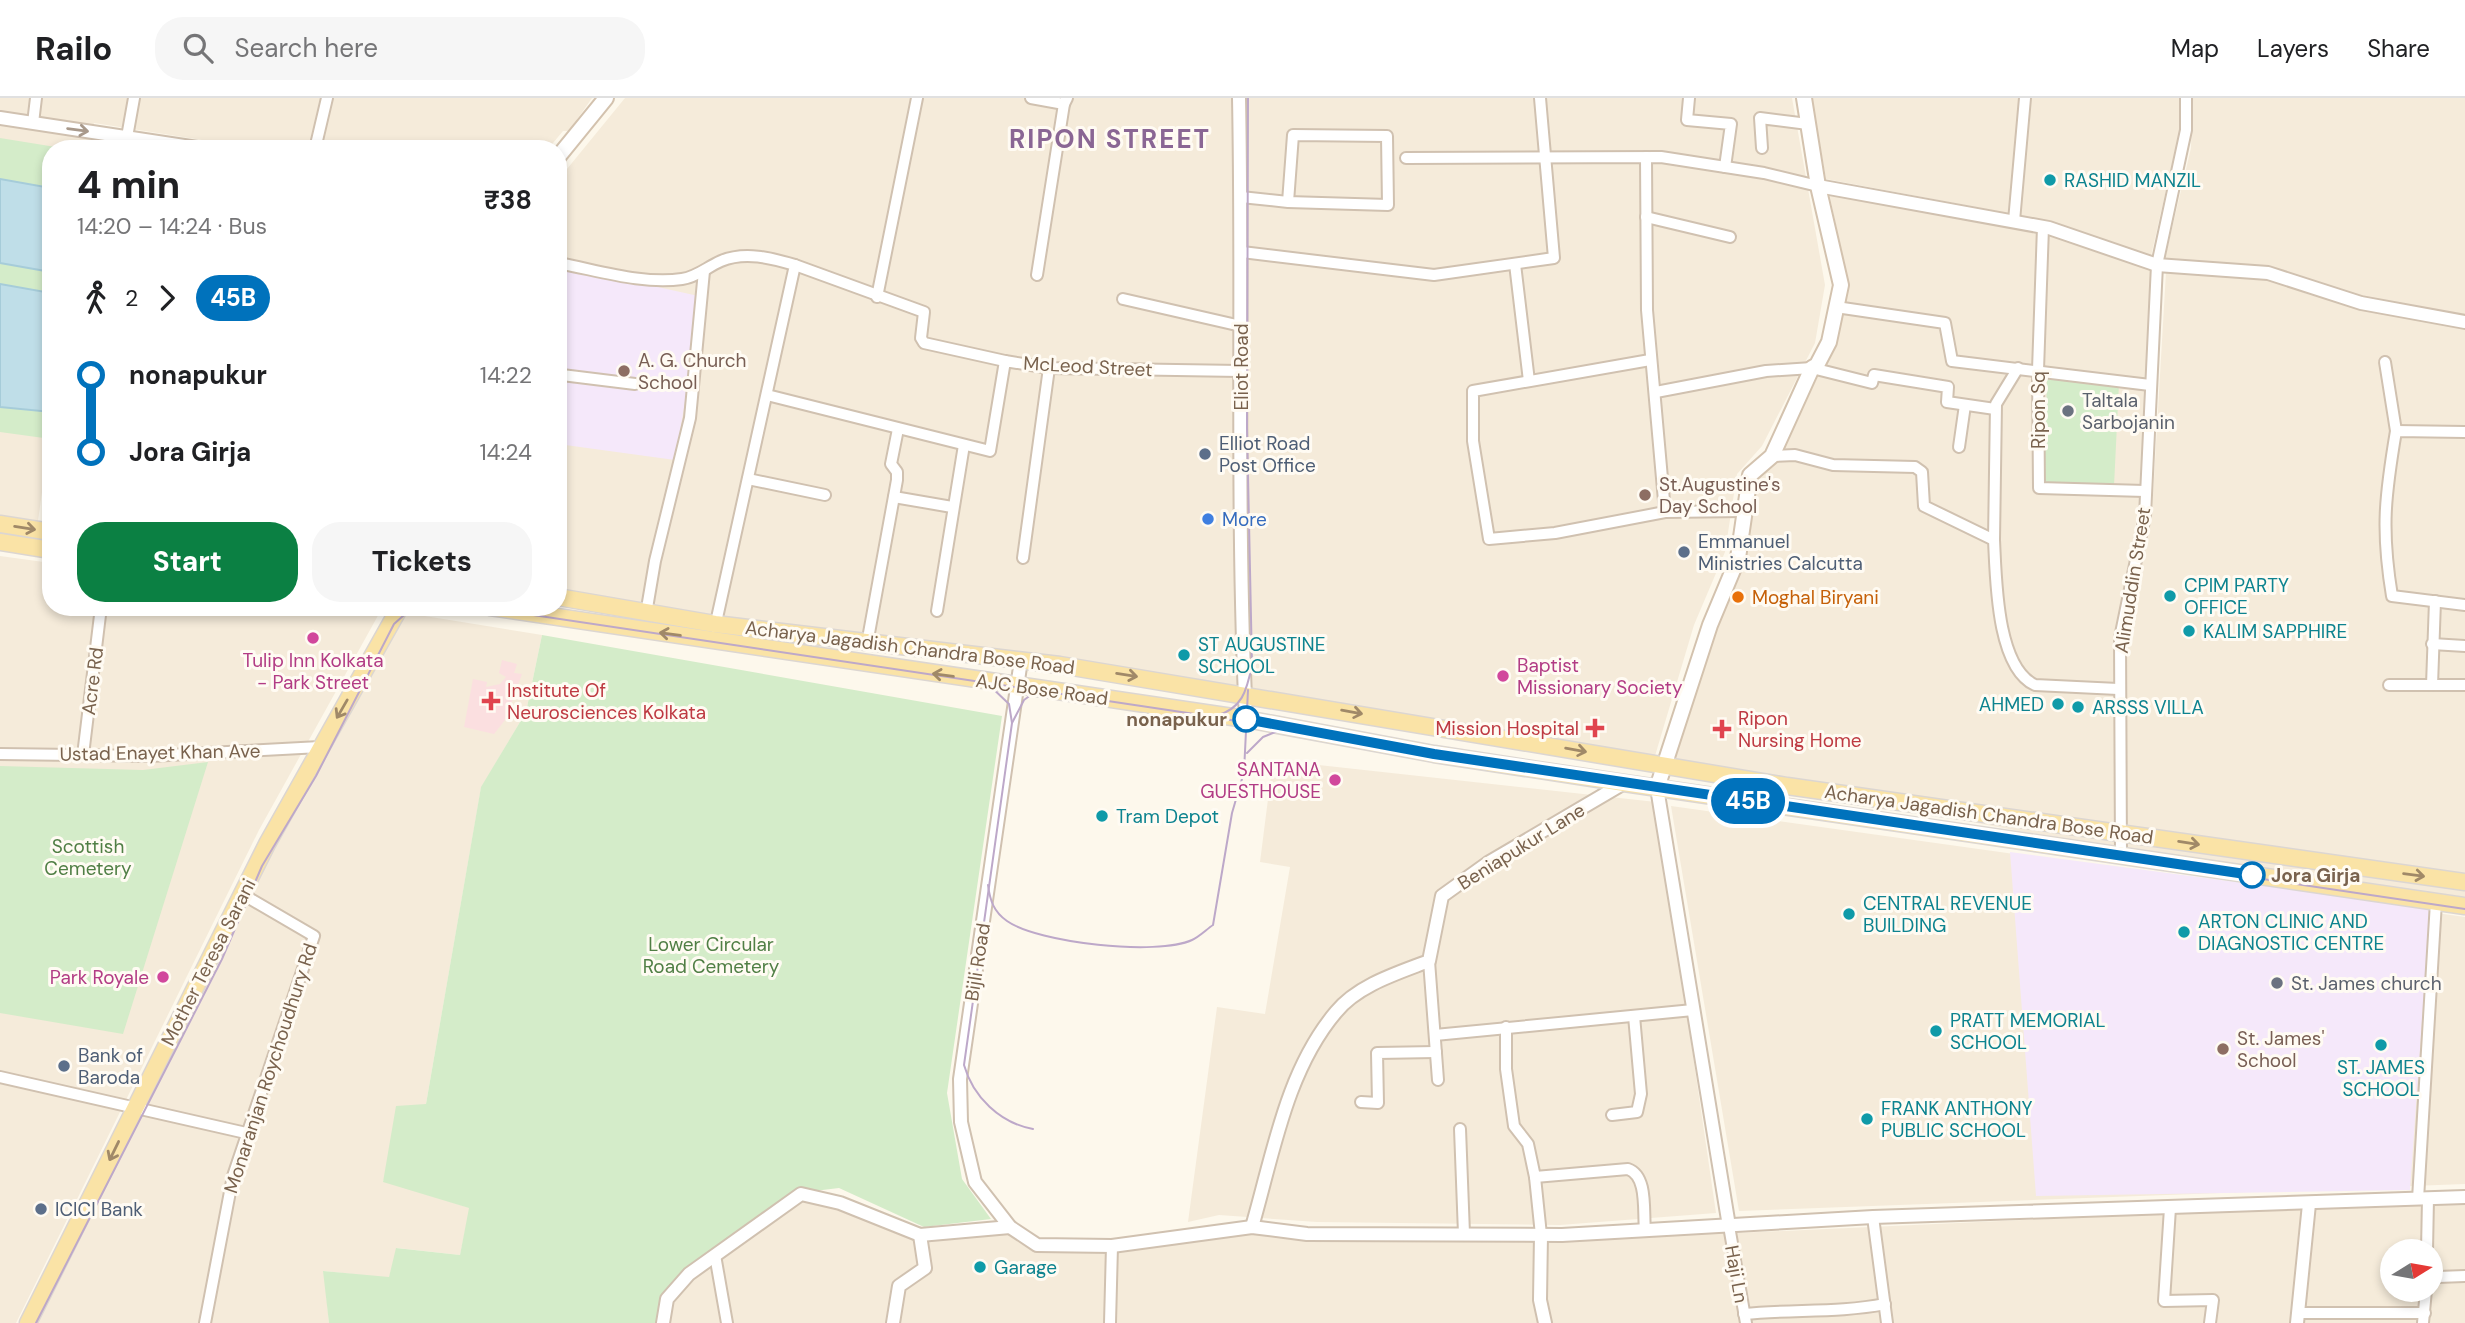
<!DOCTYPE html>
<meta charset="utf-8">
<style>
body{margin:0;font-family:"DM Sans",sans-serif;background:#f6f6f6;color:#202124;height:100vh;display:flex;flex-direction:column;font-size:26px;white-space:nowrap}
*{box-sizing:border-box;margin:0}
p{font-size:23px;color:#757577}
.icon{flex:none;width:38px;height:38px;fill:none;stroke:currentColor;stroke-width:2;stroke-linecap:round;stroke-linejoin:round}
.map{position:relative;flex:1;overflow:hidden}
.details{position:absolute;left:42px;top:42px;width:525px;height:476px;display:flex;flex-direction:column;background:#fff;border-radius:28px;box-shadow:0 4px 10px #0003}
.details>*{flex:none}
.badge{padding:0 14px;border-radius:23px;font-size:24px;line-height:46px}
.needle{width:46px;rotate:79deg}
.tools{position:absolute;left:2380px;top:1141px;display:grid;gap:14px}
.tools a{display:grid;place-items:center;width:63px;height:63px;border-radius:50%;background:#fff;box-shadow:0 4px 10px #0003;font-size:35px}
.map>.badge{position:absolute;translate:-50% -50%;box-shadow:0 0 0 4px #fff}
.legs{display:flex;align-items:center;gap:10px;height:77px;padding:0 35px;font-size:23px}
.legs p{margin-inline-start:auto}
.head{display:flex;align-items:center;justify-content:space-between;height:119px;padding:0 35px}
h1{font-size:38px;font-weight:700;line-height:52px}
.action{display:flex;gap:14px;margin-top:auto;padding:14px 35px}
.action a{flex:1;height:80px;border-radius:28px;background:#0b8043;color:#fff;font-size:28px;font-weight:700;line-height:80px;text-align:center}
.action a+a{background:#f6f6f6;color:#202124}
ul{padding:0 35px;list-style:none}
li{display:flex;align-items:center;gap:24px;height:77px;font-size:26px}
li i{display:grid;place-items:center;width:10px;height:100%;margin:0 9px;background:currentColor}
li i::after{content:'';width:18px;height:18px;margin:-9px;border:5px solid;border-radius:50%;background:#fff}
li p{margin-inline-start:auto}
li:first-child i{background:linear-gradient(#0000 50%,currentColor 0)}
li:last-child i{background:linear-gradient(currentColor 50%,#0000 0)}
header{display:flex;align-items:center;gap:42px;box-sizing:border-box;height:98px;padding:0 35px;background:#fff;border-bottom:2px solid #e0e0e0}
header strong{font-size:33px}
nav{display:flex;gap:38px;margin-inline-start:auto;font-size:24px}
.search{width:490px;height:63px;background:#f6f6f6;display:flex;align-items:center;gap:18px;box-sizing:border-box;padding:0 24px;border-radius:28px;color:#757577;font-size:26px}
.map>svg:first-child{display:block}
</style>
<header>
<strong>Railo</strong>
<div class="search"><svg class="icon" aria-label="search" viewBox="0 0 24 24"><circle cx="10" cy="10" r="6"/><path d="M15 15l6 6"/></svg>Search here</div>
<nav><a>Map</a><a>Layers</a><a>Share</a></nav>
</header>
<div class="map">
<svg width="2465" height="1225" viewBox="0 0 2465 1225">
<rect width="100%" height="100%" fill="#fdf8ec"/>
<g fill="#f5ebda" fill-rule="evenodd">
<path d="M0 0H592L569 33H563L548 51H259L94 25 90 51H51V330L37 430 0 425Z"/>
<path d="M625 0H1792L1825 187 1815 245 1762 348 1737 376 1725 454 1694 527 1652 668 1024 560 558 498V82Z"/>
<path d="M1812 0H2179V35L2151 158 2050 123 1826 81Z"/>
<path d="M2192 0H2465V216L2369 202 2270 168 2165 160 2191 50Z"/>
<path d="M1829 95 2050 136 2152 171 2139 408 2115 539 2116 751 1672 668 1717 530 1745 459 1759 379 1781 354 1836 241 1849 187Z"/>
<path d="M2166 174 2270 181 2310 197 2419 223 2465 229V799L2127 753V541L2152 415Z"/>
<path d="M0 458 51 465V509H346L380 514 259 732 16 1225H0Z"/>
<path d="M400 514 542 537 526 614 481 690 426 1006 383 1083 470 1110 460 1157 397 1150 389 1180 324 1173 329 1225H28L242 796Z"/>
<path d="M1273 662 1656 704 1716 1115 1560 1127 1317 1124 1219 1117 1188 1124 1217 909 1265 916 1290 769 1260 764Z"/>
<path d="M1671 708 2465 819V1086L1739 1113Z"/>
<path d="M801 1096 920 1137 1010 1129 1037 1147H1112L1252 1129 1562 1137 1729 1128 1741 1225H663L667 1201Z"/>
<path d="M2465 1102V1225H1753L1737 1135ZM2392 1153H2431V1192H2392Z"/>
</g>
<g fill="#f5e8fa">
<path d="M558 167 703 199 675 362 558 346Z"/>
<path d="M2010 754 2430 810 2410 1092 2036 1098Z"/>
</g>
<path fill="#fbdfe0" d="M502 562 517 566 514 575 522 576 505 622 494 636 464 629 473 581 487 584 486 589 500 586 506 579 499 575Z"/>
<g fill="#d4ecc9">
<path d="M0 40 68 51H51V341L0 334Z"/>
<path d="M2047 281 2119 285 2114 388 2044 385Z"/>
<path d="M542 537 1002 618 947 995 962 1081 991 1121 924 1129 839 1090 806 1094 687 1180 666 1203 662 1225H329L323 1173 389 1179 396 1150 460 1157 469 1110 383 1084 396 1008 426 1006 481 689 526 614Z"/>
<path d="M208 664 123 936 0 915V668L143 672Z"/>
</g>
<g fill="#bfdee8" stroke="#a6ccd9" stroke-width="2">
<path d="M0 81 51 90V174L0 165Z"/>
<path d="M0 186 51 195V314L0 309Z"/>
</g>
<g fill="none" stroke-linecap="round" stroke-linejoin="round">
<defs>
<g id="minor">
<path d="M1031 0 1064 6 1067 0"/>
<path d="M1689 0 1687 22 1731 26 1725 69"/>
<path d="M33 25 36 0"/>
<path d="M127 39 134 0"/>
<path d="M1762 50 1760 20 1808 26"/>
<path d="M315 51 327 0"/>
<path d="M1646 59 1647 212 1665 414"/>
<path d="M1406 60 1661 59 1764 75 1818 88"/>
<path d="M1241 99 1288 104 1293 37 1387 38 1388 107 1288 104"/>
<path d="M1646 119 1730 139"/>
<path d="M2014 123 2025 0"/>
<path d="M2043 129 2038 272 2039 390 2145 393"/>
<path d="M1242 154 1434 177 1554 160 1540 0"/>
<path d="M558 165C597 172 643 187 682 181 697 179 707 169 721 163 745 153 771 160 795 167L715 529"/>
<path d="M1515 166 1529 283"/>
<path d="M795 167 924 214 921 240 924 245 1005 263"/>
<path d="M1037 177 1064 6"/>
<path d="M877 199 917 0"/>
<path d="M1123 201 1241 228"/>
<path d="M1836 209 1945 225 1952 263 2150 287"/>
<path d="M1650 262 1473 293V343L1489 441 1555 435 1665 414 1744 413"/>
<path d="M2385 264 2396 333"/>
<path d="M558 272 562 277 635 286"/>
<path d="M1656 294 1766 273 1812 270 1872 285 1874 277 1948 289 1947 304 1995 311"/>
<path d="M767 297 990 353 1005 263 1049 270 1240 273"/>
<path d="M2465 334 2396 333C2385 398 2381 432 2392 498L2465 507"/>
<path d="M1959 349 1965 307"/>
<path d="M1772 358 1795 357 1833 367 1915 369 1922 374 1924 408 1994 442C1996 479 1996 569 2035 587L2118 591"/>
<path d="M748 381 825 397"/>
<path d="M894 399 952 409"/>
<path d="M1994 442 1996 306 2018 270"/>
<path d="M1023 460 1049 270"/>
<path d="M937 513 964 347"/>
<path d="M646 516 655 463 690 320 704 173"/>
<path d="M867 546 897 382V374L891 366 898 331"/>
<path d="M2432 546 2465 548"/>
<path d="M2389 587H2465"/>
<path d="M2432 587 2435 503"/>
<path d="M0 656 150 658 320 649"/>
<path d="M83 657 101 509"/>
<path d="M2121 758 2120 540 2145 418 2157 167 2186 32V0"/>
<path d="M1429 863 1438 982"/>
<path d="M1506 929V971L1514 1028 1528 1046 1535 1079 1541 1137"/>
<path d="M1435 937 1693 912"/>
<path d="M0 979 246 1035"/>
<path d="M1361 1004 1378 1005 1377 955 1436 954"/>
<path d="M1612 1017 1637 1014 1641 996 1634 918"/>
<path d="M1460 1031 1464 1136"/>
<path d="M1535 1079 1628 1071C1648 1078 1643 1113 1645 1132"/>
<path d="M2418 1101 2436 804"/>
<path d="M2170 1110 2164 1203 2213 1202 2210 1225"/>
<path d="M1873 1119 1887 1225"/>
<path d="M1729 1128 1746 1225"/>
<path d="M2427 1153 2428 1100"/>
<path d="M715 1157 727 1225"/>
<path d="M2438 1179 2465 1178"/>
<path d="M2298 1215H2425"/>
<path d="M1744 1216C1792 1211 1839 1215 1885 1206"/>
<path d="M205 1225 233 1078 314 838 242 796"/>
<path d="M1110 1225 1112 1148"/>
<path d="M2423 1225 2426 1192"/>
</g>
<g id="tertiary">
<path d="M1239 0C1243 207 1236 414 1246 621"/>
<path d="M0 20 204 51"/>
<path d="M1818 88 2049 130 2157 167 2268 175 2361 205 2465 224"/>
<path d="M1021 562 960 981 961 1024 975 1084 1010 1129 1037 1147 1112 1148 1252 1129 1307 1136 1562 1137 1873 1119 2465 1099"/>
<path d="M1657 690 1729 1128"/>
<path d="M1252 1129C1273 1057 1286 973 1336 914 1358 887 1398 875 1429 863L1442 798 1488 765 1624 685"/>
<path d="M1541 1137 1540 1202 1545 1225"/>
<path d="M663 1225 667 1201 689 1176 801 1096 840 1105 920 1137 1010 1129"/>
<path d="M893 1225 899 1188 925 1170 920 1137"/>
<path d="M2297 1225 2309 1106"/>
</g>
<g id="secondary">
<path d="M558 59 606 0"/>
<path d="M1657 690 1710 527 1738 460 1750 377 1772 358 1812 270 1817 267 1829 244 1841 187 1818 88 1804 0"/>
</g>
<g id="primary">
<path d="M0 426 51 434"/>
<path d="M0 444 51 452"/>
<path d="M558 499 715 526 1060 567 1787 688 2465 784"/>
<path d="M490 509 1246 621 1434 656 1624 685 2465 808"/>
<path d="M28 1225 267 746 400 509"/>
</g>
</defs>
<use href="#minor" stroke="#d0c1b0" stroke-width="14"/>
<use href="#tertiary" stroke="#d0c1b0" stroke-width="16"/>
<use href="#secondary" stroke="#d3c2ae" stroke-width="18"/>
<use href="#primary" stroke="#dcd6d1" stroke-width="19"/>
<use href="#minor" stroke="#fff" stroke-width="10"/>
<use href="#tertiary" stroke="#fff" stroke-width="12"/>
<use href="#secondary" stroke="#fff" stroke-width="14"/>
<use href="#primary" stroke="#fae3a6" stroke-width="16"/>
<g stroke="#bda8c9" stroke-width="2">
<path d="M479 509 1208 618 1433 658 2465 811"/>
<path d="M988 586 1009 606 1012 625"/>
<path d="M1215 618C1242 612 1247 592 1252 567L1247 330 1248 0"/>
<path d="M1247 655 1263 639 1283 631"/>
<path d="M988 787C990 803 994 814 1007 823 1038 845 1157 858 1192 842 1199 839 1207 831 1213 827L1232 715 1244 674 1248 592"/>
<path d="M1033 1031C1000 1025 973 999 964 967L1012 625 1024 602 1039 591"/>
<path d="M36 1225 222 861 262 768 316 678 394 526 413 509"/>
</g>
</g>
<defs><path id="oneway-shaft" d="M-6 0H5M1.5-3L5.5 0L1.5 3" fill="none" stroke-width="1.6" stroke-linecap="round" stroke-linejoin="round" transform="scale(1.75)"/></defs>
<use stroke="#a8998b" href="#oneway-shaft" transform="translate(78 32) rotate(8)"/>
<g stroke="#a08968">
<use href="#oneway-shaft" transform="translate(25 430) rotate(9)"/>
<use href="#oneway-shaft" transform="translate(670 536) rotate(-172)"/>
<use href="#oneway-shaft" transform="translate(943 577) rotate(-172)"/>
<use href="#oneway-shaft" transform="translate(1127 577) rotate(9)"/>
<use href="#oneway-shaft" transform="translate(342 611) rotate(120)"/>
<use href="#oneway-shaft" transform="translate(1352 614) rotate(10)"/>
<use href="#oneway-shaft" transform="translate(1576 652) rotate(10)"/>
<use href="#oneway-shaft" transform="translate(2189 745) rotate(9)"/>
<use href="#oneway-shaft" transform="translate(2414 777) rotate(7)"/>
<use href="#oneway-shaft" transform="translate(114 1053) rotate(116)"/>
</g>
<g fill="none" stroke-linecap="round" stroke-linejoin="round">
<defs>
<path id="line-1" d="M1246 621 1434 656 2252 777"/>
</defs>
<use href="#line-1" stroke="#fff" stroke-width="16"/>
<use href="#line-1" stroke="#0072bc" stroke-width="10"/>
</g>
<g fill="#0f9aa8" stroke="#fffbf3" stroke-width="2.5">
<circle cx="2050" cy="82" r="7"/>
<circle cx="2170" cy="498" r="7"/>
<circle cx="2189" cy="533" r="7"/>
<circle cx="1184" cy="557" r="7"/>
<circle cx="2058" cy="606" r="7"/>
<circle cx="2078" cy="609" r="7"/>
<circle cx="1102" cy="718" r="7"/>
<circle cx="1849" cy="816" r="7"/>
<circle cx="2184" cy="834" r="7"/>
<circle cx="1936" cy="933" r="7"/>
<circle cx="2381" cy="947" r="7"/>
<circle cx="1867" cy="1021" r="7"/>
<circle cx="980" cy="1169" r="7"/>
</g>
<g fill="#8d6e63" stroke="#fffbf3" stroke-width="2.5">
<circle cx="624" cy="273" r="7"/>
<circle cx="1645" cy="397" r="7"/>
<circle cx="2223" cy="951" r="7"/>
</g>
<g fill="#6b7280" stroke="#fffbf3" stroke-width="2.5">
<circle cx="2068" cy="313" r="7"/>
<circle cx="2277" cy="885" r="7"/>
</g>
<g fill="#5c6f8a" stroke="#fffbf3" stroke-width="2.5">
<circle cx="1205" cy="356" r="7"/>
<circle cx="1684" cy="454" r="7"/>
<circle cx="64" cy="968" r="7"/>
<circle cx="41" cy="1111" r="7"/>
</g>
<circle fill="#3f7fe0" stroke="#fffbf3" stroke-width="2.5" cx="1208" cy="421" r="7"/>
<circle fill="#e8710a" stroke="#fffbf3" stroke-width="2.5" cx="1738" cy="499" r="7"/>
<g fill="#d1479c" stroke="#fffbf3" stroke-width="2.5">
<circle cx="313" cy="540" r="7"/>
<circle cx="1503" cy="578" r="7"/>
<circle cx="1335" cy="682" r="7"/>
<circle cx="163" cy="879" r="7"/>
</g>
<g fill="#e0444e" stroke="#fffbf3" stroke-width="2.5">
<path d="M487.5 592.5h7v7h7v7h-7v7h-7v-7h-7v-7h7z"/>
<path d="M1591.5 619.5h7v7h7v7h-7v7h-7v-7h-7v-7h7z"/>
<path d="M1718.5 620.5h7v7h7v7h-7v7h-7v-7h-7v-7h7z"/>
</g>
<g fill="#fff" stroke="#0072bc" stroke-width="3.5">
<circle cx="1246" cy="621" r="12"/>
<circle cx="2252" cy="777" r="12"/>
</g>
<g text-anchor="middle" stroke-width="6" stroke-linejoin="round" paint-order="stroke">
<g font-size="19" fill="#0d838f" stroke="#fffbf3" text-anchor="start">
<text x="2064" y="89">RASHID MANZIL</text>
<text x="2184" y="494">CPIM PARTY<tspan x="2184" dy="22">OFFICE</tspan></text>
<text x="2203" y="540">KALIM SAPPHIRE</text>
<text x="1198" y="553">ST AUGUSTINE<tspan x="1198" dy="22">SCHOOL</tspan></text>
<text x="2044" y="613" text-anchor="end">AHMED</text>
<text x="2092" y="616">ARSSS VILLA</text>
<text x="1116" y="725">Tram Depot</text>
<text x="1863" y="812">CENTRAL REVENUE<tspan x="1863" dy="22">BUILDING</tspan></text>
<text x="2198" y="830">ARTON CLINIC AND<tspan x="2198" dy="22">DIAGNOSTIC CENTRE</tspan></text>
<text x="1950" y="929">PRATT MEMORIAL<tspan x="1950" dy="22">SCHOOL</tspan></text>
<text x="2381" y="976" text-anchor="middle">ST. JAMES<tspan x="2381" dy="22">SCHOOL</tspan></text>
<text x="1881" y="1017">FRANK ANTHONY<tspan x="1881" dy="22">PUBLIC SCHOOL</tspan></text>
<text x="994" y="1176">Garage</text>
</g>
<g font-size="19" fill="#785e54" stroke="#fffbf3" text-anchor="start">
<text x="638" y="269">A. G. Church<tspan x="638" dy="22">School</tspan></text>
<text x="1659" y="393">St.Augustine's<tspan x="1659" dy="22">Day School</tspan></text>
<text x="2237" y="947">St. James'<tspan x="2237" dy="22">School</tspan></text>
</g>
<g font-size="19" fill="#79624d" stroke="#fffbf3">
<text transform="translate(1088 268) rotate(3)" y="7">McLeod Street</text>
<text transform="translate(1241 269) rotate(-90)" y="7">Eliot Road</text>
<text transform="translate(2038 312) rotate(-90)" y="7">Ripon Sq</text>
<text transform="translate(2132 482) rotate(-81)" y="7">Alimuddin Street</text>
<text transform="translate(910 549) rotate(7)" y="7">Acharya Jagadish Chandra Bose Road</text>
<text transform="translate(92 583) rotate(-83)" y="7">Acre Rd</text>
<text transform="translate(1042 591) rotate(8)" y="7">AJC Bose Road</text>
<text transform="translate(160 654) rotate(-1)" y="7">Ustad Enayet Khan Ave</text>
<text transform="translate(1989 716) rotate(8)" y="7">Acharya Jagadish Chandra Bose Road</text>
<text transform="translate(1521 748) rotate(-32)" y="7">Beniapukur Lane</text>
<text transform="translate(208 864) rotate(-63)" y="7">Mother Teresa Sarani</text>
<text transform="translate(977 864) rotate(-81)" y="7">Bijli Road</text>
<text transform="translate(270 970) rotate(-72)" y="7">Monaranjan Roychoudhury Rd</text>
<text transform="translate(1737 1176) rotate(80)" y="7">Haji Ln</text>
</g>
<g font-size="19" fill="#5b616d" stroke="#fffbf3" text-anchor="start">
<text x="2082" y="309">Taltala<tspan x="2082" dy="22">Sarbojanin</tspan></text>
<text x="2291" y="892">St. James church</text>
</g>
<g font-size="19" fill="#4e5e75" stroke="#fffbf3" text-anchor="start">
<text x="1219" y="352">Elliot Road<tspan x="1219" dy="22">Post Office</tspan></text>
<text x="1698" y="450">Emmanuel<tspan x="1698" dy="22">Ministries Calcutta</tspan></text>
<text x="78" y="964">Bank of<tspan x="78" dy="22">Baroda</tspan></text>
<text x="55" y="1118">ICICI Bank</text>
</g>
<g font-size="19" fill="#366cbe" stroke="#fffbf3" text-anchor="start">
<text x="1222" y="428">More</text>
</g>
<g font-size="19" fill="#c56008" stroke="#fffbf3" text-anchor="start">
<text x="1752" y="506">Moghal Biryani</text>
</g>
<g font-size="19" fill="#b23c85" stroke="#fffbf3" text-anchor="end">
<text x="313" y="569" text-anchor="middle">Tulip Inn Kolkata<tspan x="313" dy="22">- Park Street</tspan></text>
<text x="1517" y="574" text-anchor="start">Baptist<tspan x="1517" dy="22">Missionary Society</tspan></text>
<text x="1321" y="678">SANTANA<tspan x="1321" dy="22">GUESTHOUSE</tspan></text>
<text x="149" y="886">Park Royale</text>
</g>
<g font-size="19" fill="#be3a42" stroke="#fffbf3" text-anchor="start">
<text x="507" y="599">Institute Of<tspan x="507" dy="22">Neurosciences Kolkata</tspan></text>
<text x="1738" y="627">Ripon<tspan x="1738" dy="22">Nursing Home</tspan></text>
<text x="1579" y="637" text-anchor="end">Mission Hospital</text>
</g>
<g font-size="19" font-weight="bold" fill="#79624d" stroke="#fffbf3" text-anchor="end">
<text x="1227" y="628">nonapukur</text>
<text x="2271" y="784" text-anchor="start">Jora Girja</text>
</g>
<g font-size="19" fill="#507f45" stroke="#fffbf3">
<text x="88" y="755">Scottish<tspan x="88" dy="22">Cemetery</tspan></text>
<text x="711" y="853">Lower Circular<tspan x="711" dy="22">Road Cemetery</tspan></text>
</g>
<g font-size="26" font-weight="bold" letter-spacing="2" fill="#8a6694" stroke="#fffbf3">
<text x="1110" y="50">RIPON STREET</text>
</g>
</g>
</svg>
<div class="tools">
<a><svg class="needle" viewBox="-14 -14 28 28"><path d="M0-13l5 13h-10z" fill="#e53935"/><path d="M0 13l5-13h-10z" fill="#757577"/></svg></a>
</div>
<b class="badge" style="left:1748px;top:703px;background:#0072bc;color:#fff">45B</b>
<section class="details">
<div class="head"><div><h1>4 min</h1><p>14:20 – 14:24 · Bus</p></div><b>₹38</b></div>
<div class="legs"><svg class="icon" aria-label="walk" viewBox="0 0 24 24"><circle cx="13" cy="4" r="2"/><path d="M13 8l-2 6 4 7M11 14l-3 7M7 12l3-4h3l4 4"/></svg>2<svg class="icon" aria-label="forward" viewBox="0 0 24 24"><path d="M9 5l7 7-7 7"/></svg><b class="badge" style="background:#0072bc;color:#fff">45B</b></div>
<ul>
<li><i style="color:#0072bc"></i><b>nonapukur</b><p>14:22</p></li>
<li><i style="color:#0072bc"></i><b>Jora Girja</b><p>14:24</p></li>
</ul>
<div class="action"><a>Start</a><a>Tickets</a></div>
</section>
</div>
